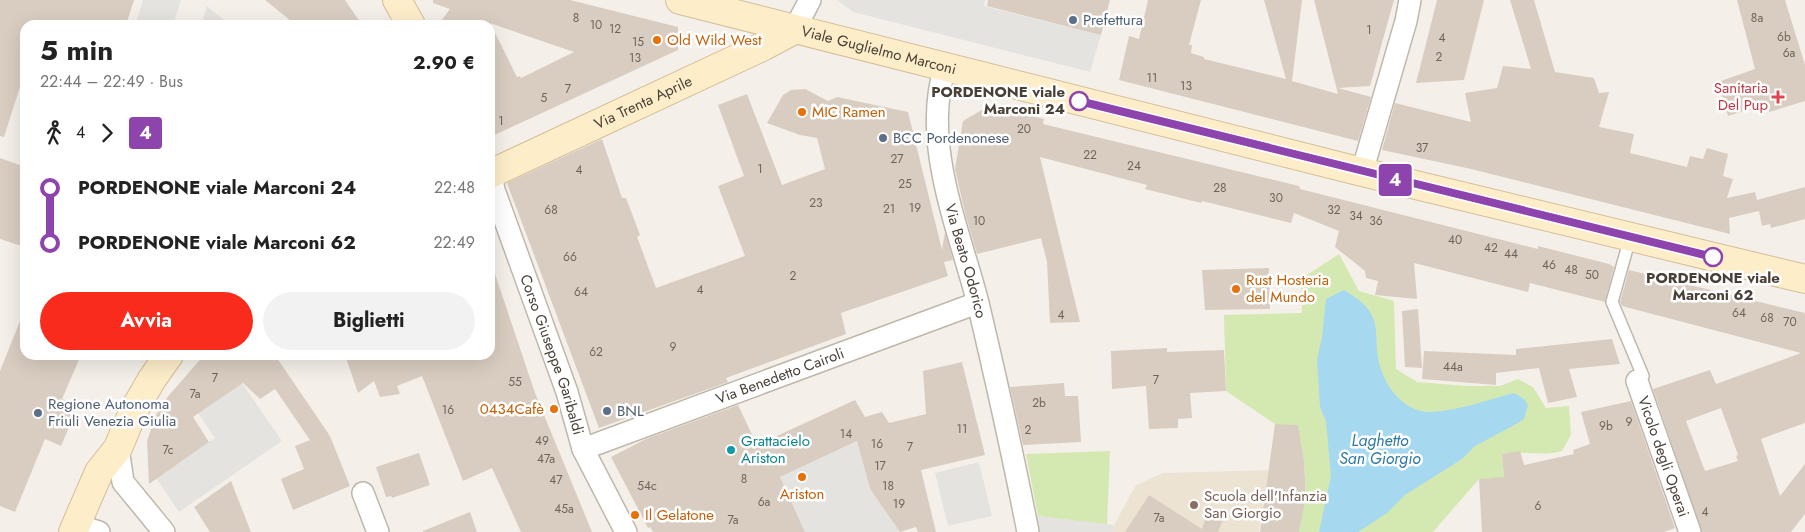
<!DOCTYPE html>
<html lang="it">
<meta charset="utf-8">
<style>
body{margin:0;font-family:Jost,sans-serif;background:#f2f2f2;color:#222;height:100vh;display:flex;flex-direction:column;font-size:19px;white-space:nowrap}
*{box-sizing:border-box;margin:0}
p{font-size:16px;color:#767676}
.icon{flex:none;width:28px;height:28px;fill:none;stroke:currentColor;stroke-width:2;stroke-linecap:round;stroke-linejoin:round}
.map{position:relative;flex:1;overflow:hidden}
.side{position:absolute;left:20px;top:20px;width:475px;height:340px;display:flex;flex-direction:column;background:#fff;border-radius:15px;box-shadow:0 5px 20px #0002}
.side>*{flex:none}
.badge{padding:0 10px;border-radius:4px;font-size:18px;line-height:32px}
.map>.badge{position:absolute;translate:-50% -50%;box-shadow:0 0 0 2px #fff}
.legs{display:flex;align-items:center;gap:8px;height:55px;padding:0 20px;font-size:16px}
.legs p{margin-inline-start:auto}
.headline{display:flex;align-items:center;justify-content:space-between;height:85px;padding:0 20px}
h1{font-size:28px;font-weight:700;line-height:38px}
.action{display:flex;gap:10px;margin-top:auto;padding:10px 20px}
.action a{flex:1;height:58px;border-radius:30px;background:#f82b1c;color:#fff;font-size:20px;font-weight:700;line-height:58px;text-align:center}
.action a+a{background:#f2f2f2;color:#222}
ul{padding:0 20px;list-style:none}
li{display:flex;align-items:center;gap:18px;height:55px;font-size:19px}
li i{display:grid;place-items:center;width:8px;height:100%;margin:0 6px;background:currentColor}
li i::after{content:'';width:12px;height:12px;margin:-6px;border:4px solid;border-radius:50%;background:#fff}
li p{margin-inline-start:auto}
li:first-child i{background:linear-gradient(#0000 50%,currentColor 0)}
li:last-child i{background:linear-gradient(currentColor 50%,#0000 0)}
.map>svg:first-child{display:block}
</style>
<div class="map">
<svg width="1805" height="532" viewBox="0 0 1805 532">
<rect width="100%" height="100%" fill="#f4f0e9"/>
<path fill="#ede3d3" d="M1269 470 1259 532H1113L1114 525 1136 485 1163 473Z"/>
<g fill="#d4e8b2">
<path d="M1339 254 1359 291 1394 301 1396 369 1417 382 1467 386H1500L1518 379 1533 387 1546 408 1569 406 1571 435 1562 451C1541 457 1525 450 1502 454L1504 478 1479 479 1433 532H1299L1306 498 1304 460 1298 426 1275 424 1226 391 1224 315 1302 313 1301 279Z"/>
<path d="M1110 451 1107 525 1038 516 1026 454Z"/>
</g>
<g fill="#e5e3e0">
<path d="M143 0H181L173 25H135Z"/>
<path d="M837 0H985L984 6 1101 35 1090 72 853 12Z"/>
<path d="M207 6 230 25H201Z"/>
<path d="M242 383 282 441 179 512 156 478 215 438 198 413Z"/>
<path d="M857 441 870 489 900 532H805L780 477Z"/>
<path d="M979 462 992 516 948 526 935 473Z"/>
<path d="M1038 516 1114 525 1113 532H1028L1025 519Z"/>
</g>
<path fill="#a6d8f0" d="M1344 290C1353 296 1364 302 1370 312 1379 327 1375 341 1378 357 1382 383 1402 413 1432 412 1460 410 1487 400 1514 393L1524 399 1528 405 1524 419 1516 424 1475 446 1462 459 1405 495 1387 513 1358 532H1319L1331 476 1326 421 1320 407 1317 360 1322 337 1326 299Z"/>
<g fill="#d9cdc1" fill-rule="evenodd">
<path d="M0 0H134L126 25H25V71L4 137 0 136Z"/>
<path d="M265 0H345L362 25H296Z"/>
<path d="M433 0H570L678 27V50L490 137V25H438L450 9 433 3ZM490 23 527 36 574 52 521 78 520 76 517 77Z"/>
<path d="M988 0H1110L1101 35 987 6Z"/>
<path d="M1148 0H1201L1189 45H1192L1191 53 1204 57V59L1286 79 1264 0H1302L1292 81 1338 94 1314 0H1394L1370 86 1338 88 1371 97 1358 141 1119 80 1129 36 1139 39Z"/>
<path d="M1437 0H1484L1464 80 1416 83Z"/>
<path d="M1510 0H1534L1555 72 1594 78 1599 93 1609 92 1599 127 1634 134 1630 153 1687 167 1690 156 1703 159 1707 148 1728 154 1723 176 1733 179 1727 198 1755 192 1757 200 1805 187V219L1771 228 1770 224 1762 226 1759 211 1729 218 1730 234 1471 169 1382 150 1395 103 1471 122 1465 93 1497 88 1503 66 1531 69Z"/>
<path d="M1737 0H1785L1805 65V101L1769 112 1766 104 1728 116 1718 82 1755 69Z"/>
<path d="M805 89 828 101 837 97 908 112 942 250 945 232 953 260 944 262 948 276 841 313 846 334 726 378 728 382 599 428 507 183 602 139 622 198H626L640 235 637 237 656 288 745 256 718 186 744 176 718 105 747 94 782 185 825 169 817 138 800 135 767 123 783 95 791 90Z"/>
<path d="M990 105 1044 119 1043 124 1299 186 1300 189 1538 249V246L1609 264 1614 267 1605 302 1530 283 1528 292 1414 263 1417 299 1375 295 1378 281 1366 278 1365 271 1335 247 1339 231 1294 213 1291 223 1202 201 1201 203 1145 189 1147 185 1040 157 1080 322 1050 323 1047 262 1041 238 977 254 965 213 955 169 963 121Z"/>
<path d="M0 158 25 167V247L0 239Z"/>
<path d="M490 268H493L535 393 592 532H521L492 468 463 481 422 376 397 386 400 394 380 397 374 381 358 393 345 355H490Z"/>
<path d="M1269 268 1270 309 1205 310 1202 270Z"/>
<path d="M1629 270 1805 313V423L1761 439 1780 496 1805 464V514L1791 532H1702L1653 389 1710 370 1716 384 1801 353 1622 306 1620 302ZM1721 408 1738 455 1736 456 1738 461 1705 471 1686 421Z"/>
<path d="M1418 309 1422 368 1405 367 1402 311Z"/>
<path d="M24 311 25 355H81L62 399 78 406 67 432 61 446 45 439 15 512 0 506V371Z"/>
<path d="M1612 339 1620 364 1569 369 1577 397 1548 403 1539 368 1496 373V385L1422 379 1424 351 1516 355V349Z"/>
<path d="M1167 348V352L1224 350 1226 391 1190 393 1192 418 1178 419V428L1149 429 1146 386 1112 389 1111 351Z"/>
<path d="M204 355H275L330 436 350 486 293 510 281 479 304 469 295 446 310 440 275 389 260 399 243 383 193 417 209 442 149 484 147 441 155 417 164 401Z"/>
<path d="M962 362 985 455 921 470 936 532H918L916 527 900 532 870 489 857 441 780 477 805 532H653L650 527 648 528 611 457 646 439 738 405 757 445 855 400 865 417 882 412 889 423 926 414 923 371Z"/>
<path d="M1064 383 1065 396H1078L1081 442 1023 445 1010 387Z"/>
<path d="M1631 401 1675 528 1664 532H1482L1479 479 1504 477 1502 454 1520 451 1524 465 1574 454 1573 450 1590 444 1581 412Z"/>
<path d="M1275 424 1298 425 1304 460 1306 498 1299 532H1260Z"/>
<path d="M419 453 430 485 392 498 391 496 386 497 376 467Z"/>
<path d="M231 481 251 532H210L194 507Z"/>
<path d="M1149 495 1202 529 1208 511 1223 519 1218 532H1125Z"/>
<path d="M470 512 477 532H423V531Z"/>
</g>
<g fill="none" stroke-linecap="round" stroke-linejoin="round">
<defs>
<path id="lane" d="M1630 238 1612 302 1643 376 1637 381"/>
<g id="street">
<path d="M794 30 810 0"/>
<path id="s1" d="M945 67C921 143 959 229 978 303 996 379 1013 455 1028 532"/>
<path id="s2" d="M490 169 494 190 567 392 583 449 626 532"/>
<path d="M1362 172 1406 21 1410 0"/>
<path id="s3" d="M1637 381 1690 532"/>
<path d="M118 448 123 482 164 532"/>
<path id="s4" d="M583 449 977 303"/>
<path d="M363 493 378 532"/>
<path d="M76 525 99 532"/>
</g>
<g id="secondary">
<path d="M397 0 411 25"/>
<path id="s5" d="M680 0 1362 172 1805 279"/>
<path id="s6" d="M490 174 764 46 794 30"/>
<path d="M73 532 99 472 118 448 133 412 152 379 169 355"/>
</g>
</defs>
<use href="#lane" stroke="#c0b7ab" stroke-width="14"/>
<use href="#street" stroke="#c0b7ab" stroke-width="24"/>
<use href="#secondary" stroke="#d4bf99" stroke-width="30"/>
<use href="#lane" stroke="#fff" stroke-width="11"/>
<use href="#street" stroke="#fff" stroke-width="21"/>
<use href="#secondary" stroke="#feedc9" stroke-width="28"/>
</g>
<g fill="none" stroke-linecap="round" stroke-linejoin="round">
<defs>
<path id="line-1" d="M1079 101 1713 257"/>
</defs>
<use href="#line-1" stroke="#fff" stroke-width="11"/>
<use href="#line-1" stroke="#8e44ad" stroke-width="8"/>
</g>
<g fill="#5c6f8a" stroke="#fff" stroke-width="2">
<circle cx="1073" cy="20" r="5"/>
<circle cx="883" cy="138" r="5"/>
<circle cx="607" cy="411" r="5"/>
<circle cx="38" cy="413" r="5"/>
</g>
<g fill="#e8710a" stroke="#fff" stroke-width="2">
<circle cx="657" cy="40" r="5"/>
<circle cx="802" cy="112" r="5"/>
<circle cx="1236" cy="289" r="5"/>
<circle cx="554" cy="409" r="5"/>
<circle cx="802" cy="477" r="5"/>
<circle cx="635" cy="515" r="5"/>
</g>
<path fill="#e0444e" stroke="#fff" stroke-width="2" d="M1775.5 89.5h5v5h5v5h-5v5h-5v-5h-5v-5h5z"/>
<g fill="#fff" stroke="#8e44ad" stroke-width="2.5">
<circle cx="1079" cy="101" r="9"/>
<circle cx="1713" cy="257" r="9"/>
</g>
<circle fill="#0f9aa8" stroke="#fff" stroke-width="2" cx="731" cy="450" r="5"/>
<circle fill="#8d6e63" stroke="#fff" stroke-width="2" cx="1194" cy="505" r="5"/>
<g text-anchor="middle" stroke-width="5" stroke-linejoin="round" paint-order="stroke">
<g font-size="12" fill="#6c635a">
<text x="576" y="22">8</text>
<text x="1757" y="22">8a</text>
<text x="596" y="29">10</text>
<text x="615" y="33">12</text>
<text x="1369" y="34">1</text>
<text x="1784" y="41">6b</text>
<text x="1442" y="42">4</text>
<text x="638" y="46">15</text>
<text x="1789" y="57">6a</text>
<text x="1439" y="61">2</text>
<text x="635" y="62">13</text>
<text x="1152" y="82">11</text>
<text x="1186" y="90">13</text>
<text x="568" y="93">7</text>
<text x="544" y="102">5</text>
<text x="501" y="125">1</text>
<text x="1024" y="133">20</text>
<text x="1422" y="152">37</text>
<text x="1090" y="159">22</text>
<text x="897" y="163">27</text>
<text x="1134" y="170">24</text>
<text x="760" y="173">1</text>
<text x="579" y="174">4</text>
<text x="905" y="188">25</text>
<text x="1220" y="192">28</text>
<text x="1276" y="202">30</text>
<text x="816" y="207">23</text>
<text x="915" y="212">19</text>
<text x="889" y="213">21</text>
<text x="551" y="214">68</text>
<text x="1334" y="214">32</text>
<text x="1356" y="220">34</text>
<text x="979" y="225">10</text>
<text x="1376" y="225">36</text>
<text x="1455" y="244">40</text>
<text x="1491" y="252">42</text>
<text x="1511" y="258">44</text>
<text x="570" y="261">66</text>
<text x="1549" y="269">46</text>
<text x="1571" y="274">48</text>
<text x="1592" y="279">50</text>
<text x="793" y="280">2</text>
<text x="700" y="294">4</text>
<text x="581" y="296">64</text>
<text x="1739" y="317">64</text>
<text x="1061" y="319">4</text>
<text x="1767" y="322">68</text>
<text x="1790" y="326">70</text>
<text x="673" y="351">9</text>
<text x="596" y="356">62</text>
<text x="1453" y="371">44a</text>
<text x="215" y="382">7</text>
<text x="1156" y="384">7</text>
<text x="515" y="386">55</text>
<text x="195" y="398">7a</text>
<text x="1039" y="407">2b</text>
<text x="448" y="414">16</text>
<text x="1629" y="426">9</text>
<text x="1606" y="430">9b</text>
<text x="962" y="433">11</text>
<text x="1028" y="434">2</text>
<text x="846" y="438">14</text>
<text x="542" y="445">49</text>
<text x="877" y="448">16</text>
<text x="910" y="451">7</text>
<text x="168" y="454">7c</text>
<text x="546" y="463">47a</text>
<text x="880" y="470">17</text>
<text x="744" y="483">8</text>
<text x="556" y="484">47</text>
<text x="647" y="490">54c</text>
<text x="888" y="490">18</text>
<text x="764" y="506">6a</text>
<text x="899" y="508">19</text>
<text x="1538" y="510">6</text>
<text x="564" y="513">45a</text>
<text x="1705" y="516">4</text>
<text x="1159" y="522">7a</text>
<text x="733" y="524">7a</text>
</g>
<g font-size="15" fill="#4e5e75" stroke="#fff" text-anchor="start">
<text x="1083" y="25">Prefettura</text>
<text x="893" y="143">BCC Pordenonese</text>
<text x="48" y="409">Regione Autonoma<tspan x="48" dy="17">Friuli Venezia Giulia</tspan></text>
<text x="617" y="416">BNL</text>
</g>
<g font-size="15" fill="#c56008" stroke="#fff" text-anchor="start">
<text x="667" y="45">Old Wild West</text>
<text x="812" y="117">MIC Ramen</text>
<text x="1246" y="285">Rust Hosteria<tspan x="1246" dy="17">del Mundo</tspan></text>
<text x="544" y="414" text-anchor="end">0434Cafè</text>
<text x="802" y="499" text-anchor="middle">Ariston</text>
<text x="645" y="520">Il Gelatone</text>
</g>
<g font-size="15" fill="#484037" stroke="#fff">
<text dy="5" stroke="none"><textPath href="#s5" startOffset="205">Viale Guglielmo Marconi</textPath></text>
<text dy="5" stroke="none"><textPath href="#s6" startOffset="169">Via Trenta Aprile</textPath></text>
<text dy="5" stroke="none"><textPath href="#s1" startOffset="198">Via Beato Odorico</textPath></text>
<text dy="5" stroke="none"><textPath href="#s2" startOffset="196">Corso Giuseppe Garibaldi</textPath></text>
<text dy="5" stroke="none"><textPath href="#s4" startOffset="210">Via Benedetto Cairoli</textPath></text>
<text dy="5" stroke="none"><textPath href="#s3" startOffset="80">Vicolo degli Operai</textPath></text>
</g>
<g font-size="15" fill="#be3a42" stroke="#fff" text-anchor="end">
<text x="1768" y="93">Sanitaria<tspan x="1768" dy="17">Del Pup</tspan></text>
</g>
<g font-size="15" font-weight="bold" fill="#484037" stroke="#fff" text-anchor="end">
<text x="1065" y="97">PORDENONE viale<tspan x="1065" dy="17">Marconi 24</tspan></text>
<text x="1713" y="283" text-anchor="middle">PORDENONE viale<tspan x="1713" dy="17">Marconi 62</tspan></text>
</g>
<g font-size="15" fill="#0d838f" stroke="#fff" text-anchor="start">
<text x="741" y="446">Grattacielo<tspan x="741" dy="17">Ariston</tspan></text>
</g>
<g font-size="15" fill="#785e54" stroke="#fff" text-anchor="start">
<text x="1204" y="501">Scuola dell'Infanzia<tspan x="1204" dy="17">San Giorgio</tspan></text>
</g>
<g font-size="16" font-style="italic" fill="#2d7ba3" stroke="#fff">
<text x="1380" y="446">Laghetto<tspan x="1380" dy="18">San Giorgio</tspan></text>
</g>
</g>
</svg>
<b class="badge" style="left:1395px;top:180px;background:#8e44ad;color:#fff">4</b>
<section class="side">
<div class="headline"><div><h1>5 min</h1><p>22:44 – 22:49 · Bus</p></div><b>2.90 €</b></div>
<div class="legs"><svg class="icon" aria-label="walk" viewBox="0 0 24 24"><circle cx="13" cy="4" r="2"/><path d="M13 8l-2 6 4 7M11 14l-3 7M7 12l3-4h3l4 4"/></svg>4<svg class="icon" aria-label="forward" viewBox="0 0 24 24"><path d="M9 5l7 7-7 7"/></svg><b class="badge" style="background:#8e44ad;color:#fff">4</b></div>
<ul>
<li><i style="color:#8e44ad"></i><b>PORDENONE viale Marconi 24</b><p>22:48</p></li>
<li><i style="color:#8e44ad"></i><b>PORDENONE viale Marconi 62</b><p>22:49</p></li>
</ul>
<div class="action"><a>Avvia</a><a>Biglietti</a></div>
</section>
</div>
